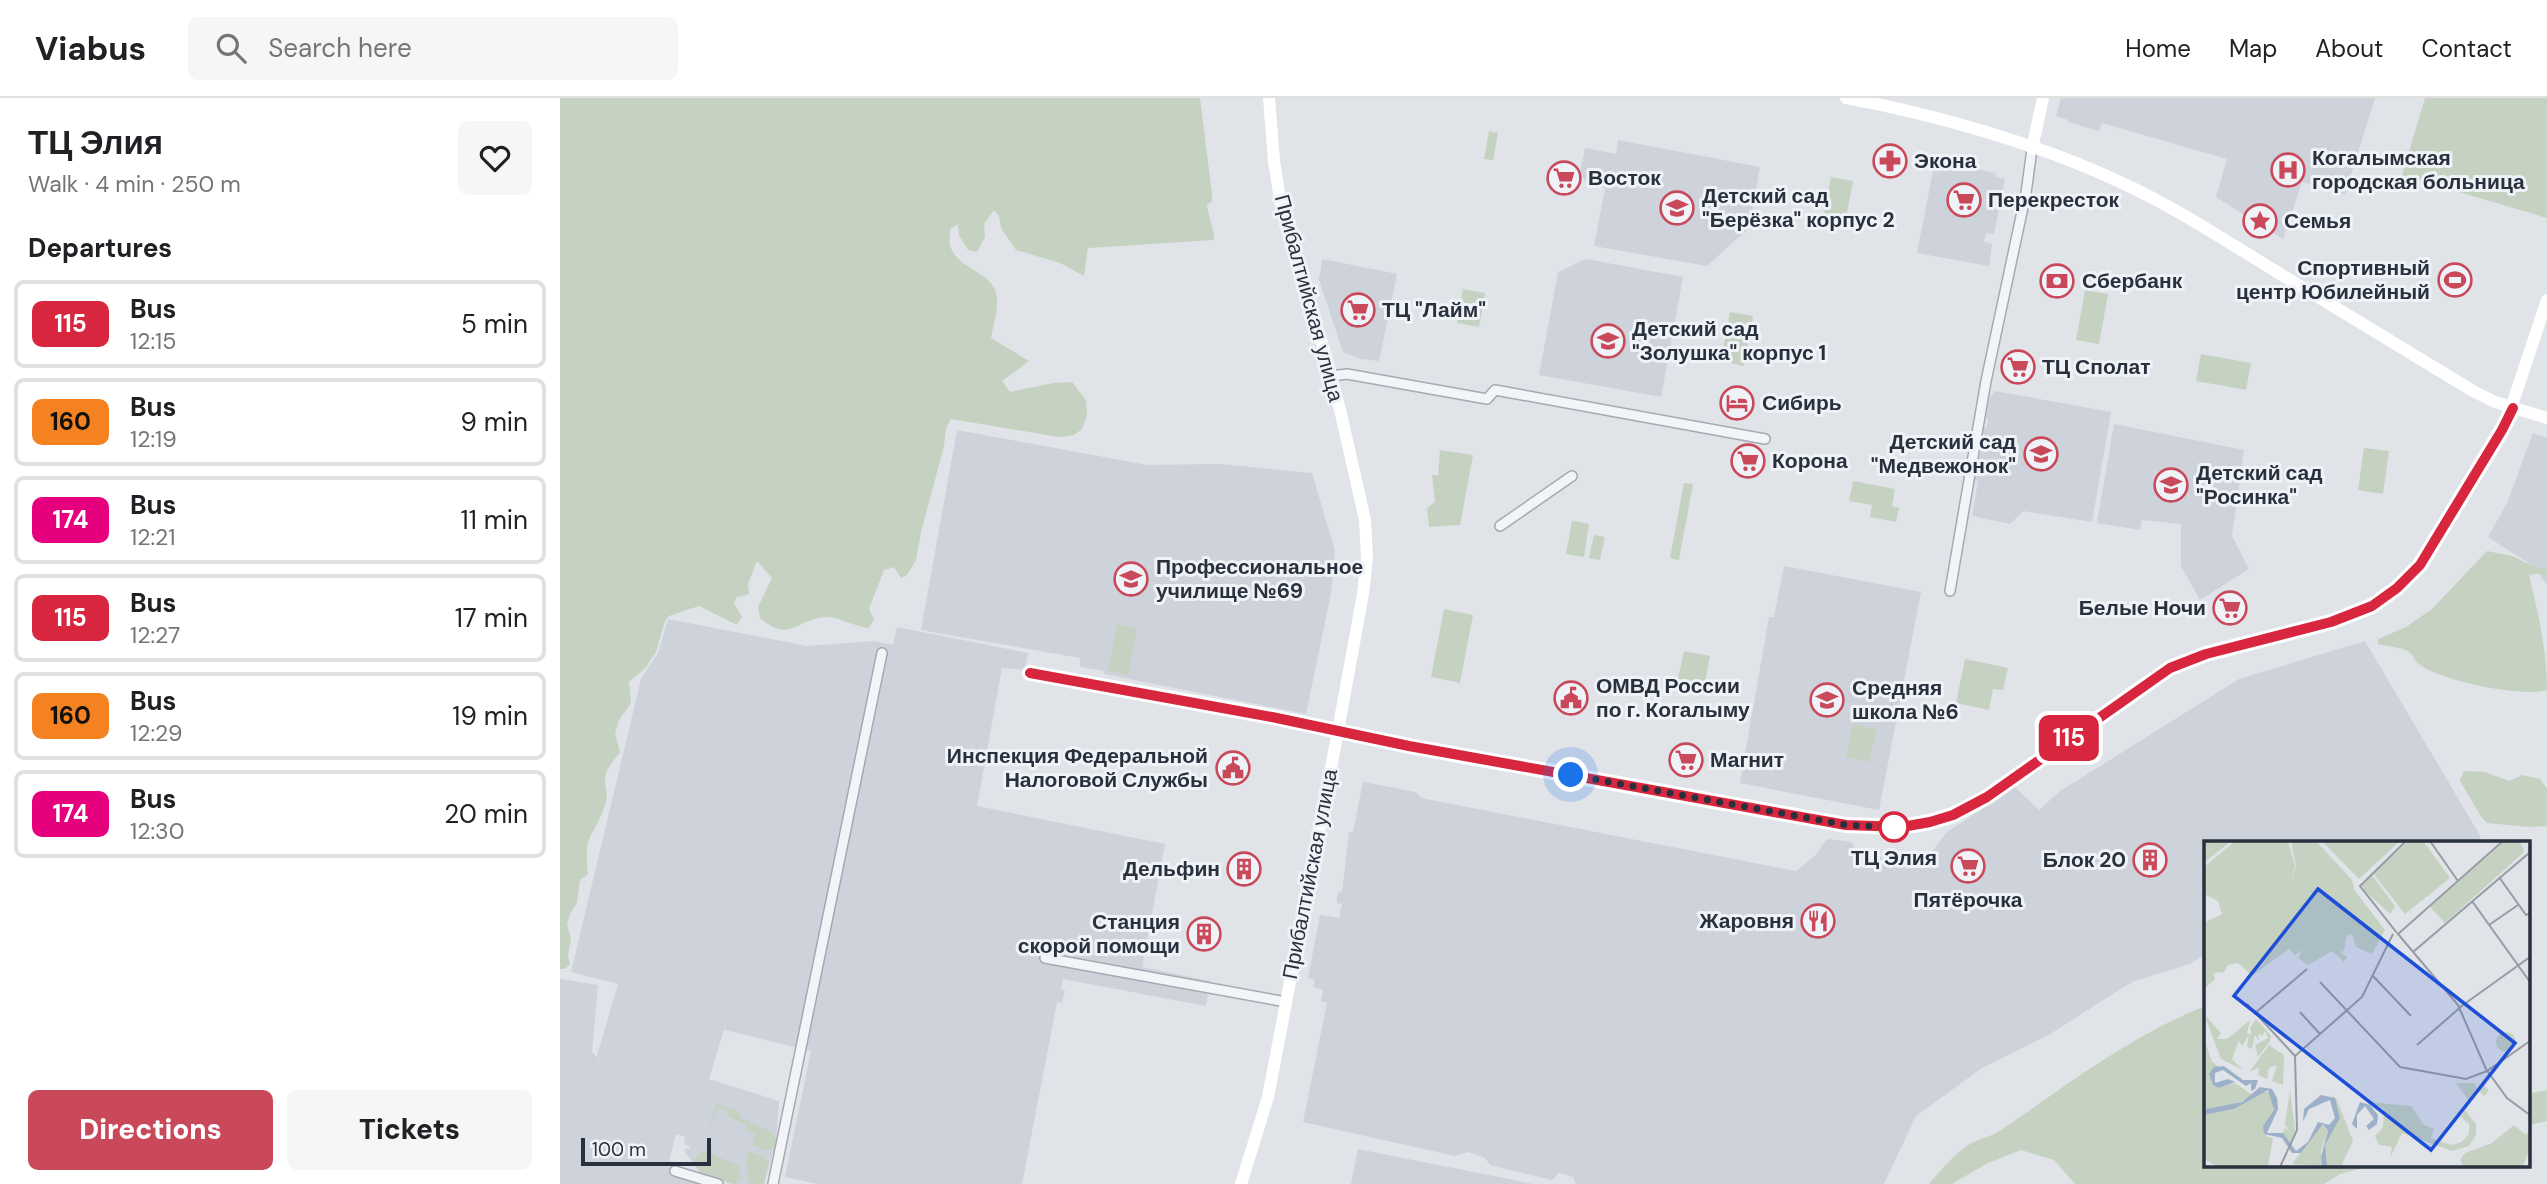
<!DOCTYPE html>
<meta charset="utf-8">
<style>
body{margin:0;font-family:"DM Sans",sans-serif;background:#f6f6f6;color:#202124;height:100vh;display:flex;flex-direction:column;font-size:26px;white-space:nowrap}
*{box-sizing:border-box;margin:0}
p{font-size:23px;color:#757577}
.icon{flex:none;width:38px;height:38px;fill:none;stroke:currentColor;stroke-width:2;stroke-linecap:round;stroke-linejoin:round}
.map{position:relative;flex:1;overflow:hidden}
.side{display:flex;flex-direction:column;background:#fff;width:560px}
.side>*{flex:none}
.badge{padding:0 14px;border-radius:10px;font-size:24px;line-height:46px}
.scale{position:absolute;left:21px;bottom:18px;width:130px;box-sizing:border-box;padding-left:7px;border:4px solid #29313f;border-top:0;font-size:19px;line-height:24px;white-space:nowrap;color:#29313f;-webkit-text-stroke:5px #eff2f6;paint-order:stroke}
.you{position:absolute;width:35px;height:35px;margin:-18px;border:5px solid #fff;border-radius:50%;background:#1a73e8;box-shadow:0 0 0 10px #1a73e833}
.map>.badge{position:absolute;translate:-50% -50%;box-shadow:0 0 0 4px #fff}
h2{padding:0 28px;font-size:26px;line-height:63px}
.round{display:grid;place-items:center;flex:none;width:74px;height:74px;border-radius:10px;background:#f6f6f6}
.head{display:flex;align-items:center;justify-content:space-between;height:119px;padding:0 28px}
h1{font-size:33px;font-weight:800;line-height:52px}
.cta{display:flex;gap:14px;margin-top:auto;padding:14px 28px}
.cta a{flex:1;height:80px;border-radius:10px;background:#c9495a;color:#fff;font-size:28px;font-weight:800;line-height:80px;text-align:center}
.cta a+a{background:#f6f6f6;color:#202124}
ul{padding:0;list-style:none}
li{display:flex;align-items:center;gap:21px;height:88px;margin:0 14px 10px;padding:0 14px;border:4px solid #e0e0e0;border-radius:10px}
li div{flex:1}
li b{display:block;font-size:26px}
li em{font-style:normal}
li .badge{min-width:77px;font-weight:700;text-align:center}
header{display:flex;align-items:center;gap:42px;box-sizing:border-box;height:98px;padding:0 35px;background:#fff;border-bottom:2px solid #e0e0e0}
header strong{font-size:33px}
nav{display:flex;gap:38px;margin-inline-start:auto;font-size:24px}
.search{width:490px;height:63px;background:#f6f6f6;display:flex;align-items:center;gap:18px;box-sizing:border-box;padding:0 24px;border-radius:10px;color:#757577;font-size:26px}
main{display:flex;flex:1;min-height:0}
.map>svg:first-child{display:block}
</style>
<header>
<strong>Viabus</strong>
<div class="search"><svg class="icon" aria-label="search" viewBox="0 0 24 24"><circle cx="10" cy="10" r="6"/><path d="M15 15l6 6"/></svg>Search here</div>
<nav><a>Home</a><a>Map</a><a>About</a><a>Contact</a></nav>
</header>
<main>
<section class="side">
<div class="head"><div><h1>ТЦ Элия</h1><p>Walk · 4 min · 250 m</p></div><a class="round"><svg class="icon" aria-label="heart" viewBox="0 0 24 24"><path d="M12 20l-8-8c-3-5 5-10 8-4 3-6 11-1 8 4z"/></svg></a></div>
<h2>Departures</h2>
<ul>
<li><span class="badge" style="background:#d7263d;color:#fff">115</span><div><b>Bus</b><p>12:15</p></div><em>5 min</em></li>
<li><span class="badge" style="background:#f58220;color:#111">160</span><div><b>Bus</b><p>12:19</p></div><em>9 min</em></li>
<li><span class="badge" style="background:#e6007e;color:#fff">174</span><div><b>Bus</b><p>12:21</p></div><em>11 min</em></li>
<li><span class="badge" style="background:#d7263d;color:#fff">115</span><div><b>Bus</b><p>12:27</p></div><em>17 min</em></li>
<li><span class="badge" style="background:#f58220;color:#111">160</span><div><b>Bus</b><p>12:29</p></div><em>19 min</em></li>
<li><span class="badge" style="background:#e6007e;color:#fff">174</span><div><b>Bus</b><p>12:30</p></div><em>20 min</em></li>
</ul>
<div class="cta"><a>Directions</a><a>Tickets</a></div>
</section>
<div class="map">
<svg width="1987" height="1086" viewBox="0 0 1987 1086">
<rect width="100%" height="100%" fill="#e0e3e8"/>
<g fill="#ced2da">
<path d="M1501 0H1815L1785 96 1742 84 1723 141 1656 99 1667 61 1542 25 1539 33 1508 24V22L1496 18Z"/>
<path d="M1058 42 1200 69 1189 130 1147 168 1034 148 1045 90 1027 85 1020 75 1025 50 1056 56Z"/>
<path d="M1383 65 1436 75V79L1445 81 1434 136 1426 135 1424 144 1432 146 1429 168 1357 155 1374 68 1382 69Z"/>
<path d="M762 161 837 176 819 263 800 261 783 254 758 179 760 177Z"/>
<path d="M1026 161 1123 179 1101 299 979 277 998 174Z"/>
<path d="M1435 293 1551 314 1532 424 1463 413 1450 426 1412 418 1418 383 1415 382 1424 330 1427 328 1428 322 1426 319 1430 299Z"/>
<path d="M1554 326 1684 352 1672 438 1689 471 1640 502 1621 468V426L1582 422 1580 432 1537 425Z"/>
<path d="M397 332 587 367 660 366 752 375 775 453 771 495 746 616 544 576V573L520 569V560L361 532Z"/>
<path d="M1973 335 1987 340V487L1973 468 1928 439 1948 403Z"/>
<path d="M1224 468 1361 494 1319 712 1180 685 1209 519H1214Z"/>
<path d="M108 521 247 548 314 543 333 547 337 529 468 555 465 572 442 570 417 708 605 746 582 869 650 883 646 908 503 881 501 891 505 892 502 905 497 904 462 1086H258L225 1079 251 953 165 932 166 925 149 981 219 1003 216 1044 204 1086H172L141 1076 125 1054 126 1050 129 1051 130 1048 124 1046 125 1039 116 1036 109 1063 114 1064 126 1082 140 1086H0V881L38 887 32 954 48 970 37 958 58 886 11 874 81 581 98 555Z"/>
<path d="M1805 543 1921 739 1916 745H1646V856L1630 866 1572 884 1490 936 1422 970 1356 1018 1324 1086H1016L1013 1079 999 1075 992 1082 930 1067 925 1060 909 1054 895 1058 743 1024 767 905 761 903 763 892 753 889 755 882 748 880 760 817 779 820 782 806 777 805V799L779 794H782L789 734H793L803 684 856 694 861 700 1236 773 1256 757 1265 743 1269 741 1291 744 1298 754 1353 766H1363L1386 735 1455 689 1479 712 1499 694 1679 581Z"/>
<path d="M798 1051 973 1086H791Z"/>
</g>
<g fill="#c5d2c1">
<path d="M0 0H640L652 96V104L647 106C648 119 654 129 654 142L528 150 524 178 500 165 456 152 441 130 439 118 434 112 424 126 425 139 417 154 408 152 399 137 398 126 390 131C390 136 389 144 390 148 399 173 436 174 437 201 438 214 433 228 431 240L469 263 442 283 450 294 493 285 512 284 526 302 527 317 522 331 514 337 499 339 391 321 386 330 384 348 362 430 356 462 347 477 341 480 334 469 324 472 309 511 314 521 309 530C294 529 281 519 266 519 238 520 230 546 200 520L198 509 212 480 197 463 188 486 189 496 177 499 174 505 182 519 177 527 139 508 109 518 105 523 96 554 86 569 69 584 71 605 59 622 55 635 60 654C53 664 46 669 45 682 45 690 48 696 46 704 42 717 36 728 30 739 25 749 27 766 28 776L20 782 17 805 10 816 7 827 11 840 8 858 10 866 5 871H0Z"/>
<path d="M1865 0H1987V120L1842 77Z"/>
<path d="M929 33 938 35 933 62 924 61Z"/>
<path d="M1271 79 1293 83 1286 120 1264 116Z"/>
<path d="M903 191 925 195 919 229 897 225Z"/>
<path d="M1525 192 1548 196 1539 246 1516 242Z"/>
<path d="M1170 214 1193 218 1184 268 1161 263Z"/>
<path d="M1641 256 1691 265 1686 292 1636 283Z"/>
<path d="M1804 350 1829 353 1823 396 1798 392Z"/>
<path d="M880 352 913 357 900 427 869 429 867 410 875 404 872 377H878Z"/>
<path d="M1293 383 1335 391 1332 408 1339 410 1336 424 1310 419 1312 407 1289 403Z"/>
<path d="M1124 385 1133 386 1119 462 1110 460Z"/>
<path d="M1012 423 1029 426 1024 459 1006 456Z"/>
<path d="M1034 437 1045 439 1040 462 1029 460Z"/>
<path d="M1927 453 1952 458 1977 470 1987 469V479L1981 475 1969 477C1978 514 1987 554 1987 592 1962 600 1880 582 1860 567 1855 564 1854 558 1849 554 1843 549 1827 549 1818 546V541L1846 529 1872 511Z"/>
<path d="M884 511 913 517 900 585 871 579Z"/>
<path d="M557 526 577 530 568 577 548 573Z"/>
<path d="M1124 553 1150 558 1144 590 1117 585Z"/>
<path d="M1405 561 1448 570 1443 592 1433 591 1429 612 1396 605Z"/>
<path d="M1293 626 1317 631 1309 664 1286 659Z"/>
<path d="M1904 673 1925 674 1949 683 1962 677 1980 681 1987 691V728L1969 729 1927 725 1922 720 1900 683Z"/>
<path d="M1645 908 1646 1067H1814L1780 1076 1764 1086H1515L1494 1062 1461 1052 1428 1065 1392 1086H1369C1381 1072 1394 1056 1410 1046 1420 1040 1431 1039 1441 1032 1507 987 1570 938 1645 908Z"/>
<path d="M1987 992V1023L1968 1027V996Z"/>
<path d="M157 1005 180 1014 179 1019 210 1033 216 1041 213 1051 207 1053 192 1047 195 1036 185 1032 187 1027 167 1018 168 1013 158 1009 147 1034Z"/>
<path d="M145 1053 178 1067 181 1078 177 1085 172 1086 139 1074 135 1061 139 1055Z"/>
<path d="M189 1053 204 1059 208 1064 204 1086H189L186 1063Z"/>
</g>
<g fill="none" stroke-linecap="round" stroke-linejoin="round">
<defs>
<g id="street">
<path d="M771 278 787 276 927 301 935 292 1205 341"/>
<path d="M940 428 1012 378"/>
<path d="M1390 493 1426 283 1466 95 1472 51"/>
<path d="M470 574 777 633"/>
<path d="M485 860 726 904"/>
<path d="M115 1073 158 1086"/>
<path d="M213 1086 322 555"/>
</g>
</defs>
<use href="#street" stroke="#a5aab2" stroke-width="12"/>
<use href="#street" stroke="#f2f4f7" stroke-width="9"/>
<g stroke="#fff" stroke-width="12">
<path d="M1286 0C1374 16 1479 46 1560 84 1615 109 1666 143 1717 174 1782 214 1848 253 1913 293L1935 304 1987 320"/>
<path d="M1472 51 1483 0"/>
<path d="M777 633 849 648 1286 727C1376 737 1414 708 1483 658 1517 634 1550 610 1584 586 1679 524 1798 555 1870 453L1947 322 1987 202"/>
<path d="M681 1086 708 999 775 649 803 496 807 460 805 422 781 316 767 261 732 151 721 108 714 63 709 0"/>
</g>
</g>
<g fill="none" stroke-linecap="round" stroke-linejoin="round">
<defs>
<path id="line" d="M470 575 712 619 849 648 1286 727 1342 729 1370 724 1393 717 1427 699 1610 570 1646 556 1771 524 1812 508 1837 490 1860 467 1942 332 1953 310"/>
</defs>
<use href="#line" stroke="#fff" stroke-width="16"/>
<use href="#line" stroke="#d7263d" stroke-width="10"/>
<path stroke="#29313f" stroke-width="7" stroke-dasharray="0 12.6" d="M1011 677 1286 727 1334 729"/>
</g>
<defs>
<symbol id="pharmacy-ring" viewBox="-11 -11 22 22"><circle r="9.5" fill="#eff2f6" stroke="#c9495a" stroke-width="1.5"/><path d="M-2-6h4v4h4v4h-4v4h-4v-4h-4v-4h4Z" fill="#c9495a"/></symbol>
<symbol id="hospital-ring" viewBox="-11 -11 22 22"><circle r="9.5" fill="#eff2f6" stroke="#c9495a" stroke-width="1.5"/><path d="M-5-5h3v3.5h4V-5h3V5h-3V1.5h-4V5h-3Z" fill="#c9495a"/></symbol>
<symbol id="supermarket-ring" viewBox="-11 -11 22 22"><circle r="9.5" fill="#eff2f6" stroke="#c9495a" stroke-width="1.5"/><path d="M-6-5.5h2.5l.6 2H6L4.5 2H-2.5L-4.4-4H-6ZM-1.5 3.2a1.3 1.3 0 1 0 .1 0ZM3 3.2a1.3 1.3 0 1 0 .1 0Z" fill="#c9495a"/></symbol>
<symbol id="school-ring" viewBox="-11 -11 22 22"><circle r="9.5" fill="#eff2f6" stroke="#c9495a" stroke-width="1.5"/><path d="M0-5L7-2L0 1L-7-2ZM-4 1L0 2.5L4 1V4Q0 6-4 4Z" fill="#c9495a"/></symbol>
<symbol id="sight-ring" viewBox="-11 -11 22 22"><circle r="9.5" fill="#eff2f6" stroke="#c9495a" stroke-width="1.5"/><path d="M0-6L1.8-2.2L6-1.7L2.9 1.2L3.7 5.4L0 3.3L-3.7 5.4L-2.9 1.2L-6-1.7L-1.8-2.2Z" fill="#c9495a"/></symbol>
<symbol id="stadium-ring" viewBox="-11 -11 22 22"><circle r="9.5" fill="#eff2f6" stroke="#c9495a" stroke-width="1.5"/><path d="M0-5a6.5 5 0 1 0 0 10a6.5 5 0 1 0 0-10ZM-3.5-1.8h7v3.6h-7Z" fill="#c9495a"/></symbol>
<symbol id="bank-ring" viewBox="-11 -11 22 22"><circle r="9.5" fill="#eff2f6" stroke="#c9495a" stroke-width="1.5"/><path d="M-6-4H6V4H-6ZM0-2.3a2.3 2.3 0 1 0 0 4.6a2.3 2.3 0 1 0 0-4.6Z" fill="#c9495a"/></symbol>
<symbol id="hotel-ring" viewBox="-11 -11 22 22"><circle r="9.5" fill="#eff2f6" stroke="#c9495a" stroke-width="1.5"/><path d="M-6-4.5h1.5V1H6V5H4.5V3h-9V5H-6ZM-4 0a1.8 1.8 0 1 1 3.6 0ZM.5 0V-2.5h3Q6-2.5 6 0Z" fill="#c9495a"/></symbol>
<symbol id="university-ring" viewBox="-11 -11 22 22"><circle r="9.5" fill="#eff2f6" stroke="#c9495a" stroke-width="1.5"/><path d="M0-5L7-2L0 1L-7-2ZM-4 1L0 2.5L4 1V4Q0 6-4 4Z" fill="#c9495a"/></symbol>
<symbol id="civic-ring" viewBox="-11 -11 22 22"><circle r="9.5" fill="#eff2f6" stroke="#c9495a" stroke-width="1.5"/><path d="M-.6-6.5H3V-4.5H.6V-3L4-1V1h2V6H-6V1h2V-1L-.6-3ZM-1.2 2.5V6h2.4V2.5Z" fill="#c9495a"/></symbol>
<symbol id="building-ring" viewBox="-11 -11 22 22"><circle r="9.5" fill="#eff2f6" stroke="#c9495a" stroke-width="1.5"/><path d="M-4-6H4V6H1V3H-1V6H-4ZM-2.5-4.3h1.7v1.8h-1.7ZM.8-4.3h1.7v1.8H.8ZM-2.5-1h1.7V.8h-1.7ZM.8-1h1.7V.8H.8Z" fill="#c9495a"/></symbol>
<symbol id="restaurant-ring" viewBox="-11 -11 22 22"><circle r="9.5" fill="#eff2f6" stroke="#c9495a" stroke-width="1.5"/><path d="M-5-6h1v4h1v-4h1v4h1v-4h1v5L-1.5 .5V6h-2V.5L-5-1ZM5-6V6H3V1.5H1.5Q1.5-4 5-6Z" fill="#c9495a"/></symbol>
</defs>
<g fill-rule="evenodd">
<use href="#pharmacy-ring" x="1311" y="44" width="38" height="38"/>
<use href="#hospital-ring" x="1709" y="53" width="38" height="38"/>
<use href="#supermarket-ring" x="985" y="61" width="38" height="38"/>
<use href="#supermarket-ring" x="1385" y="83" width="38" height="38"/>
<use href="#school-ring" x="1098" y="91" width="38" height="38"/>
<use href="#sight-ring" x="1681" y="104" width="38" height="38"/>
<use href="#stadium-ring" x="1876" y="163" width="38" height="38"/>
<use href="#bank-ring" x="1478" y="164" width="38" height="38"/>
<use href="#supermarket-ring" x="779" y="193" width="38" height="38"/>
<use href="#school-ring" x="1029" y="224" width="38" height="38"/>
<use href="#supermarket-ring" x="1439" y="250" width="38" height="38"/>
<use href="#hotel-ring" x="1158" y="286" width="38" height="38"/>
<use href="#school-ring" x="1462" y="337" width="38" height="38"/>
<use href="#supermarket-ring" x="1169" y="344" width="38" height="38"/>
<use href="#school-ring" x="1592" y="368" width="38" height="38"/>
<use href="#university-ring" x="552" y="462" width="38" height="38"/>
<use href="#supermarket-ring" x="1651" y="491" width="38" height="38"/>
<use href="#civic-ring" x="992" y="581" width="38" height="38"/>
<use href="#school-ring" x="1248" y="583" width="38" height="38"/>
<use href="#supermarket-ring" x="1107" y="643" width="38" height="38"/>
<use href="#civic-ring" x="654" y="651" width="38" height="38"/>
<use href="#building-ring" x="1571" y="743" width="38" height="38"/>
<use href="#supermarket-ring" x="1389" y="749" width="38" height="38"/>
<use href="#building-ring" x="665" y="752" width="38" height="38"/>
<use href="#restaurant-ring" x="1239" y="804" width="38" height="38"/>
<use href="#building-ring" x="625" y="817" width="38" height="38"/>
</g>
<circle fill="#fff" stroke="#d7263d" stroke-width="3.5" cx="1334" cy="729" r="14"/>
<g text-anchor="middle" stroke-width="6" stroke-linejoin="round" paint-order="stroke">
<g font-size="21" font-weight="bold" fill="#29313f" stroke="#eff2f6" text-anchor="start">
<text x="1752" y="67">Когалымская<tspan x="1752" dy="24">городская больница</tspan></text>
<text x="1354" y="70">Экона</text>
<text x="1028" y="87">Восток</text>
<text x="1142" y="105">Детский сад<tspan x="1142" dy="24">"Берёзка" корпус 2</tspan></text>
<text x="1428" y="109">Перекресток</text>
<text x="1724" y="130">Семья</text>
<text x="1870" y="177" text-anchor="end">Спортивный<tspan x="1870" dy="24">центр Юбилейный</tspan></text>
<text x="1522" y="190">Сбербанк</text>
<text x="822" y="219">ТЦ "Лайм"</text>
<text x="1072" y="238">Детский сад<tspan x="1072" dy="24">"Золушка" корпус 1</tspan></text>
<text x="1482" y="276">ТЦ Сполат</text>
<text x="1202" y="312">Сибирь</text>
<text x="1456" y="351" text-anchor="end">Детский сад<tspan x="1456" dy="24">"Медвежонок"</tspan></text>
<text x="1212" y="370">Корона</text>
<text x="1636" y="382">Детский сад<tspan x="1636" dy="24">"Росинка"</tspan></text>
<text x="596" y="476">Профессиональное<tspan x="596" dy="24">училище №69</tspan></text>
<text x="1646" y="517" text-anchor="end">Белые Ночи</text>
<text x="1036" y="595">ОМВД России<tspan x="1036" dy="24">по г. Когалыму</tspan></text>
<text x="1292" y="597">Средняя<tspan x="1292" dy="24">школа №6</tspan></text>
<text x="648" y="665" text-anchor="end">Инспекция Федеральной<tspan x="648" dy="24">Налоговой Службы</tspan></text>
<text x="1150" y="669">Магнит</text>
<text x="1566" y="769" text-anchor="end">Блок 20</text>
<text x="660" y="778" text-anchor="end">Дельфин</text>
<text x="1408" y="809" text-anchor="middle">Пятёрочка</text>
<text x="1234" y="830" text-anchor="end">Жаровня</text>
<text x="620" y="831" text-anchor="end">Станция<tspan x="620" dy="24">скорой помощи</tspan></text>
</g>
<g font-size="21" fill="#29313f" stroke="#eff2f6">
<text transform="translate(749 200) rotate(75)" y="7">Прибалтийская улица</text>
<text transform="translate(750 776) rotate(-79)" y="7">Прибалтийская улица</text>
</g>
<g font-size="21" font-weight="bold" fill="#29313f" stroke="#eff2f6">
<text x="1334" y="767">ТЦ Элия</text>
</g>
</g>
<g transform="translate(1644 743)">
<rect width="326" height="326" fill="#e0e3e8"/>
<path d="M0 0H27L0 22ZM31 0H84L91 25 86 44 92 25 87 0H112L148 39 151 50 181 89 168 113 152 106 148 93 143 95V91L140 110 136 111 143 116 140 121 128 110 104 124 94 117 98 109 91 114 85 108 48 135 34 122 24 124 20 131 9 132 11 138 0 148V82L18 73 14 60 0 53V26ZM118 0H196L155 38ZM205 0H219L246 37 201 73 169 32ZM301 0H316L320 11 241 82 226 66ZM167 33 191 65 186 73 161 50 158 44ZM0 173 17 192 13 198H23L46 179 43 192 48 194 46 187 52 178 67 195 66 200 54 216 51 204 64 197 61 190 58 195 54 193 55 200 51 194 48 208 43 206 45 194 38 205 35 200 28 218 39 229 17 218ZM292 201a10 10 0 1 1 20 0a10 10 0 1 1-20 0ZM0 198 8 221 14 225 5 233 9 244 15 247 31 242 48 254 43 258 20 267 0 268ZM65 204 80 214 79 244 68 240 73 224 65 227 63 238 54 234 55 227 46 230ZM252 242H270L274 248 280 244 285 250 280 255 272 247 265 260ZM86 249 91 290 86 303 79 292 81 287 85 290 81 283ZM58 251H66L70 261 69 272 59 286 63 296 69 297 64 325H12L0 318V274L30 268ZM127 253 133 259 149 300 137 325H123L121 320V304L136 275ZM165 261 207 265 220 284 230 288 227 297 247 304 258 301 265 293V283L257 276 261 269 272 283V294L265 305 248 310 198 292 186 317 188 306 175 304 171 295 179 287 180 268ZM119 283 124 290 117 310 118 325 88 323ZM310 284 322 294 325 290V310L319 325H259L256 319 261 312 288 302Z" fill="#c5d2c1"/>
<path d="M20 225 39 239H54L51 248 47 250V242L42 245 19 229 11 232V242L24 238 31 241 15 247 9 244 5 233 10 226ZM56 246 68 248 73 257 74 268 63 292H79L92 310 104 301 114 281 125 284 131 277 126 259 105 268 99 281 100 268 117 254 131 257 136 277 121 304 123 326 118 325 117 316 124 290 119 283 97 312H88L78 297 60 293 59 285 70 269 64 249 30 268 0 274 2 268 38 261ZM156 261 166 264 174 274 173 283 165 289 162 285 170 278 161 265 153 274V288L148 283Z" fill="#9cb0c7"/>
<path fill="none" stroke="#979ca4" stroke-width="2" d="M226 0 254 40M299 0 194 93 254 164 282 228 303 257 326 274M295 36 322 74 326 72M268 60 326 141M285 84 314 64M193 92 156 45 202 0M209 111 325 12M169 135 207 175M116 141 196 226 262 238 283 230 326 200M43 163 91 215M96 171 116 193M50 173 103 128M213 204 259 164 326 116M91 215 158 156 189 93M76 326 93 289 91 215"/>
<path fill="#1d4ed8" fill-opacity="0.15" stroke="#1d4ed8" stroke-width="3.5" d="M114 48 311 202 227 309 30 155Z"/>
<rect width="326" height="326" fill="none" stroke="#29313f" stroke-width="3.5"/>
</g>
</svg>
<div class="scale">100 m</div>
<div class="you" style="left:1011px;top:677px"></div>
<b class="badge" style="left:1509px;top:640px;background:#d7263d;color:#fff">115</b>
</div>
</main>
